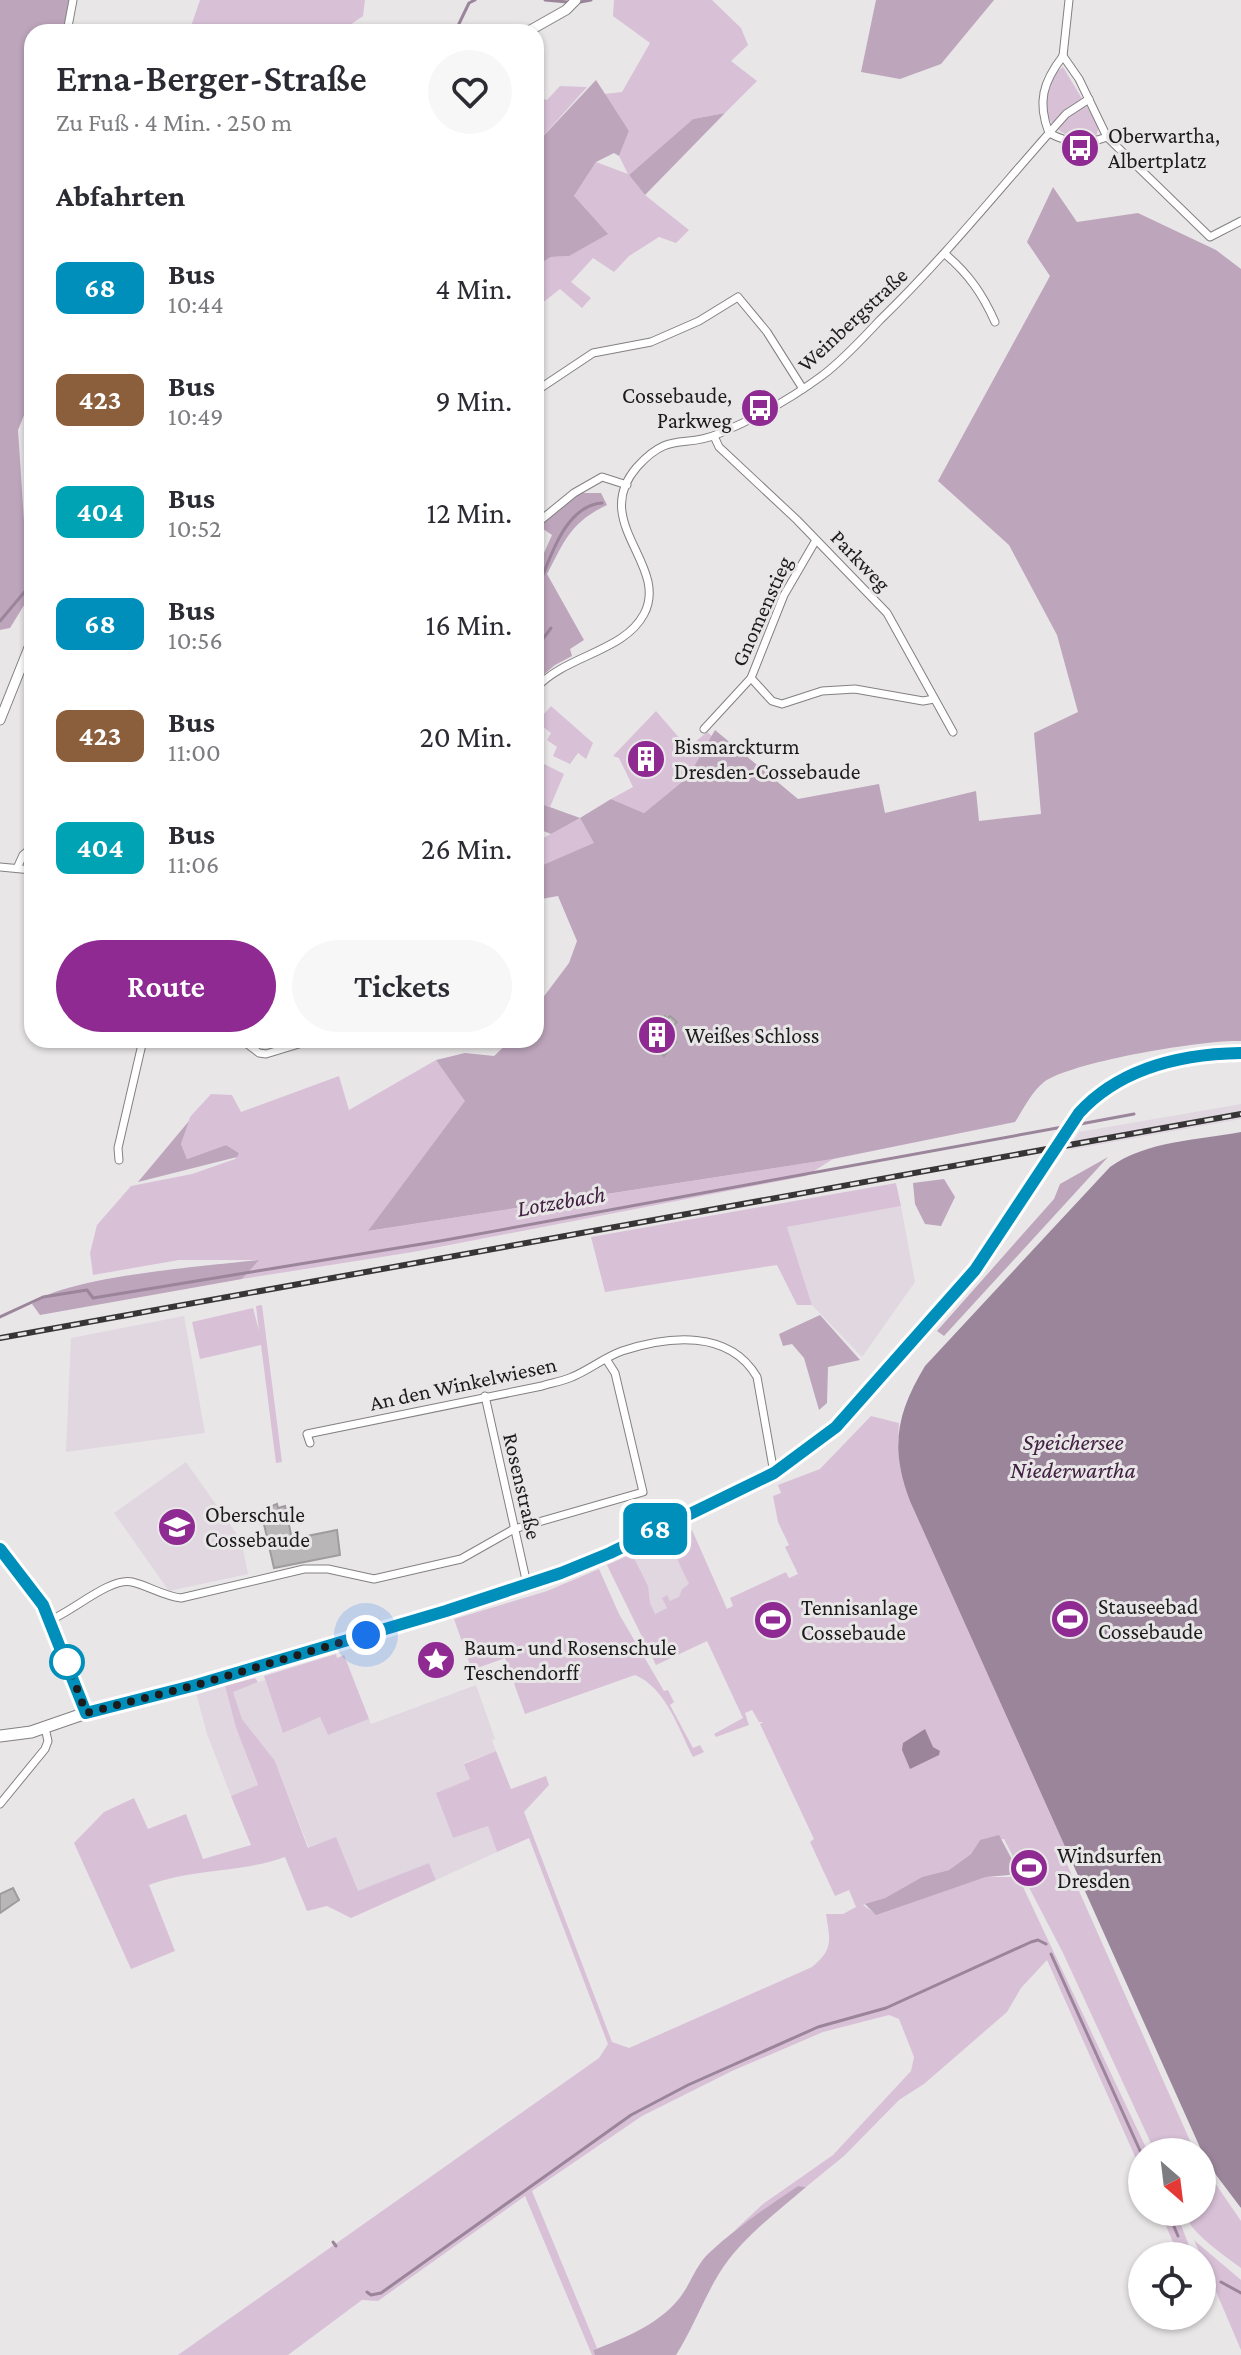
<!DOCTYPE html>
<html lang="de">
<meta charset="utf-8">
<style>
body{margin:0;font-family:"Crimson Pro",serif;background:#f7f7f7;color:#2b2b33;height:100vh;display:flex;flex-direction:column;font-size:30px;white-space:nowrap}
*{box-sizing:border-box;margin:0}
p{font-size:26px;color:#7c7c81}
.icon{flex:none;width:44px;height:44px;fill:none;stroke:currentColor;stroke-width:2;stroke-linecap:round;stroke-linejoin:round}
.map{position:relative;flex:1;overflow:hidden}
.details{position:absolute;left:24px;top:24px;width:520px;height:1024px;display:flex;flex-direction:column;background:#fff;border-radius:24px;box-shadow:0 2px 6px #0004}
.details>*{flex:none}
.badge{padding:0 16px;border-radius:12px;font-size:28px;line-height:52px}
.needle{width:52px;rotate:152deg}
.controls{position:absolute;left:1128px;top:2138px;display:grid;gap:16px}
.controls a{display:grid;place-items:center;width:88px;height:88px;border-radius:50%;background:#fff;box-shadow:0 2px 6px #0004;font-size:40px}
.you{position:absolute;width:40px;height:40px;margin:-20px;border:6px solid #fff;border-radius:50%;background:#1a73e8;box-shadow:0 0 0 12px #1a73e833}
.map>.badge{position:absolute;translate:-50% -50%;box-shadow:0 0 0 4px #fff}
h2{padding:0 32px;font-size:30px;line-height:72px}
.round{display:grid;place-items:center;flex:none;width:84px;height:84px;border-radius:42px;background:#f7f7f7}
.headline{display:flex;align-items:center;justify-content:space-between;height:136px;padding:0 32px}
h1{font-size:38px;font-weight:600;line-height:60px}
.primary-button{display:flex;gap:16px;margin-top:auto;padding:16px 32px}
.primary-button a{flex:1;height:92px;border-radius:48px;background:#8e2a91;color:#fff;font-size:32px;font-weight:600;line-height:92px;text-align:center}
.primary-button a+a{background:#f7f7f7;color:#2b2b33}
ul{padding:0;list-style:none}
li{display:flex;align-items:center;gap:24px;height:112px;padding:0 32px}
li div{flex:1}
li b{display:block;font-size:30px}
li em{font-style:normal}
li .badge{min-width:88px;font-weight:700;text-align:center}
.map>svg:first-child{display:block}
</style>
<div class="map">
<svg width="1241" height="2355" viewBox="0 0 1241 2355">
<rect width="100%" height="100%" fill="#e9e6e8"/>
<g fill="#e0d7e0">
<path d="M1241 1104V1119L1069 1150 1079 1132Z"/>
<path d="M901 1206 915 1282 862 1357 812 1305 787 1227Z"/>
<path d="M184 1316 205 1433 66 1452 71 1338Z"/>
<path d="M186 1462 241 1540 248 1574 169 1591 114 1513Z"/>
<path d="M668 1538 715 1637 656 1665 607 1565Z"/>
<path d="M265 1680 283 1732 320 1717 328 1735 369 1719 371 1724 476 1685 495 1739 492 1740 496 1751 464 1763 470 1779 437 1793 453 1838 488 1826 497 1852 436 1880 429 1863 358 1892 309 1848 275 1761 242 1719 232 1691Z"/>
<path d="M225 1686 236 1728 258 1786 231 1796 207 1734 196 1693Z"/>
</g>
<g fill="#d8c1d7">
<path d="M200 0H365L363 16 340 32H189Z"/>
<path d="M614 0H712L741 28 748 45 731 61 757 81 725 113 693 119 629 175 645 195 689 230 676 243 659 237 629 256 614 272 593 258 571 282 591 298 582 308 560 289 536 308V266L551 257 569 256 574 196 596 162 628 174 619 156 629 131 604 94 622 92 650 43 613 16Z"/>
<path d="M1063 67 1099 127 1096 136C1048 148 1026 93 1063 67Z"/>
<path d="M560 86 587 87 536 144V97L547 100Z"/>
<path d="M551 706 593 743 586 759 578 753 570 764 553 756 557 747 547 740 551 733 537 722Z"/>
<path d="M656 711 688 748 707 732 712 736 688 777 644 813 611 799 633 787 619 758 613 756Z"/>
<path d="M536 760 564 774 550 807 536 802Z"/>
<path d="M580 818 595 844 536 868V842Z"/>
<path d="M436 1060 466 1101 369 1231 833 1159 806 1176 413 1252 242 1279 258 1260H179L93 1275 90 1253 97 1225 131 1186 192 1174 235 1159 239 1153 226 1145 187 1159 181 1144 190 1117 211 1094 232 1095 241 1112 339 1076 349 1110Z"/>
<path d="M896 1183 901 1206 787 1227 812 1305H797L777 1265 605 1292 591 1237Z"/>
<path d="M262 1305 282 1462 276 1463 261 1345 200 1359 192 1322 253 1308 259 1331 256 1306Z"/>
<path d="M871 1416 899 1423 898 1444 1069 1853 1063 1855 1195 2152H1155L1063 1953 1004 1839 980 1840 971 1854 949 1870 922 1877 885 1898 863 1905 876 1914 986 1877H1010L1015 1870 1148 2152H1142V2172L1047 1960 1021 1988 1007 2012 924 2084 899 2100 844 2156 806 2187 798 2186 734 2231 763 2204 833 2155 911 2071 914 2057 899 2019 889 2015 823 2032 732 2071 642 2116 532 2191 597 2348 593 2350 595 2355H592L525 2196 378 2301 362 2300 288 2355H178L599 2058 608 2044 529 1838 497 1852 488 1826 453 1838 436 1793 470 1779 464 1764 496 1751 511 1789 546 1776 549 1785 524 1812 612 2042 629 2048 812 1967C834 1949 830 1940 826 1914H843L856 1907 849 1890 835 1896 810 1842 814 1839 760 1724 763 1722H759L752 1710 745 1713 749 1725 716 1737 714 1734 743 1718 707 1641 656 1665 607 1565 632 1554 648 1586 650 1603 655 1614 667 1608 662 1598 667 1595 670 1601 679 1597 682 1589 689 1584 669 1542 692 1530 727 1609 733 1606 730 1598 786 1572 789 1578 798 1574 785 1547 789 1545 778 1522 773 1496 781 1493 778 1485 820 1469Z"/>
<path d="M599 1569 619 1614 664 1691 668 1690 674 1702 670 1705 693 1748 700 1745 704 1752 693 1757C678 1728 666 1688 635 1675L525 1714 505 1658 472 1670 454 1619 547 1591Z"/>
<path d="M336 1654 337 1658 344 1655 369 1719 328 1735 320 1717 283 1733 264 1676Z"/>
<path d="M255 1678 258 1682 233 1692 242 1719 275 1761 308 1848 336 1837 358 1891 429 1863 436 1880 351 1918 327 1906 307 1911 285 1857C242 1873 192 1868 149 1885L175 1951 131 1969 74 1843 104 1812 134 1798 148 1829 186 1814 203 1859 251 1845 231 1796 258 1785 236 1728 225 1686Z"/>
<path d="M1202 2164 1241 2221V2268C1220 2252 1194 2236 1183 2212H1202Z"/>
<path d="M1160 2212H1176L1193 2256H1179Z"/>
<path d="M1194 2240 1241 2280V2350Z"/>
</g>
<g fill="#bda5bc">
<path d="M0 0H73L67 32H32V396L18 430 29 597 10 628 0 630Z"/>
<path d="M876 0H994L941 64 900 79 861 72Z"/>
<path d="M596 80 629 131 619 156 614 153 596 162 574 196 608 234 569 256 551 257 536 266V144Z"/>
<path d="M725 113 645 195 629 175 693 119Z"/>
<path d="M1053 187 1077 222 1138 213 1216 250 1241 269V1041C1206 1039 1070 1062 1044 1082 1032 1091 1023 1110 1015 1122L833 1159 368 1231 465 1101 436 1060 465 1053 494 1056 511 1040H536V1007L569 963 577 941 558 896 536 900V868L594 843 580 818 551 834 536 828V802L580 818 611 799 644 813 688 777 715 730 798 799 879 784 885 813 976 791 979 821 1041 814 1034 733 1078 712 1057 635 1009 545 938 481 1050 276 1027 242Z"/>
<path d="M574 493H601L607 505C571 522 565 540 547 574L584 640 570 649 572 656 555 665 536 681V571L552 535 536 524Z"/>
<path d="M189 1121 181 1144 187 1159 226 1145 239 1153 237 1157 138 1182Z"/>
<path d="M1108 1157 944 1336 937 1331 1054 1199 1060 1184Z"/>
<path d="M944 1179 955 1197 941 1226 925 1224 915 1204 913 1183Z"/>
<path d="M259 1260 242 1279 40 1315 32 1304C65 1276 210 1266 259 1260Z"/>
<path d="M820 1315 860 1360 828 1367 827 1403 819 1410 804 1358 792 1344 783 1346 779 1334Z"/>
<path d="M999 1835 1017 1869 1009 1875 986 1877 876 1915 865 1904 885 1898 922 1877 949 1870 971 1854 980 1840Z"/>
<path d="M798 2186 806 2187C778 2211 745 2236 724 2266 705 2294 694 2327 676 2355H595L593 2350C623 2339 657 2325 678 2300 690 2286 695 2266 709 2253 736 2228 767 2207 798 2186Z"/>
</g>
<g fill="#9b859b">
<path d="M1241 1132V2208L1207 2163 910 1501C890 1448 896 1414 925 1366L1110 1167C1146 1141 1198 1140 1241 1132Z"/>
<path d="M925 1729 933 1747 940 1751 939 1755 910 1769 902 1750 903 1743Z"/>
</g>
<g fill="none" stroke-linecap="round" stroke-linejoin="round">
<g stroke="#9b859b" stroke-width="3">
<path d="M545 0 568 2"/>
<path d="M575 3 591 0"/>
<path d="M455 32 469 3 475 0"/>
<path d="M536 592C549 563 563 506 602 503"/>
<path d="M0 621 32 583"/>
<path d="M536 648 551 628"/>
<path d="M1075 1125 1134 1114"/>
<path d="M0 1317 43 1297 87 1290 93 1298 440 1241 1068 1126"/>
<path d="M1051 1954 1142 2155"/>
<path d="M1168 2212 1178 2236"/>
<path d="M333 2242 336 2246"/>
<path d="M1182 2245 1186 2256"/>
<path d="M1221 2282 1241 2293"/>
<path d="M367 2292 371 2295 381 2293 631 2115 688 2085 818 2027 886 2008 1031 1942 1038 1940 1046 1944"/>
</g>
</g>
<g fill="#b9b6b8" stroke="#9f9c9f" stroke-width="2">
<path d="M665 1016 667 1019 670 1016 677 1022 666 1032 676 1042 664 1056 643 1037 653 1026 649 1023 655 1018 659 1021Z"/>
<path d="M277 1504 278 1508 285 1506 292 1539 337 1530 340 1555 274 1568 261 1511Z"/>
<path d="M13 1888 19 1900 0 1913V1894Z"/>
</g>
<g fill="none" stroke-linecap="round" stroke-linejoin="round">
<defs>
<g id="minor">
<path d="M67 32 73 0"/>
<path d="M1063 56 1079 79 1107 137 1210 237 1241 221"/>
<path d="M1063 56C1043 82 1037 102 1049 133 1070 144 1085 145 1107 137"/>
<path d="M1063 56 1069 0"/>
<path d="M945 254C969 274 983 295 995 322"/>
<path d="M536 391 593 353 651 342 699 321 738 297 767 332 803 389"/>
<path d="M714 436 719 447 797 520 887 613 953 732"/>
<path d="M536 524 574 493 602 477 627 485"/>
<path d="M751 678 772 701 782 704 822 691 855 689 923 701 934 699"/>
<path d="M536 688C566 655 624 652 644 614 670 565 589 522 637 467 670 430 684 449 718 434 754 419 792 398 823 375 844 359 862 339 880 320 947 255 1004 183 1066 114L1089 99"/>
<path d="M704 729 751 678 784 595 816 540"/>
<path d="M18 866 23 855 32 847"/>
<path d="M0 867 32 870"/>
<path d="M242 1040 259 1053 266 1054 312 1040"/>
<path d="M119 1160 118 1148 143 1040"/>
<path d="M485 1396 527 1584"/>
<path d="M310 1443 307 1434 542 1386C552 1383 563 1381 572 1377 589 1370 605 1357 622 1351 668 1336 729 1329 757 1377L774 1473"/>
<path d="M50 1620C72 1612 110 1577 132 1582 149 1586 163 1596 181 1598L304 1569H328L374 1579 461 1559 514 1529 643 1492 615 1373 606 1359"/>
<path d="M0 1804 45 1749 48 1741 45 1728"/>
</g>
<g id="tertiary">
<path d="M527 32 566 10 576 0"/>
<path d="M0 720 32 640"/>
<path d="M0 1549 50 1620 86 1713"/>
</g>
<g id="primary">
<path d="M1073 1123C1111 1069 1178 1054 1241 1053"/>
<path d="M0 1736 31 1732 86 1713 196 1685 446 1611 561 1573 610 1553 774 1473 820 1441 862 1399 975 1270 1041 1173"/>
</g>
</defs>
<use href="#minor" stroke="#838082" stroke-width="9"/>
<use href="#tertiary" stroke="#838082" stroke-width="11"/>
<use href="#primary" stroke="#838082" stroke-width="13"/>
<use href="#minor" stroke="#fff" stroke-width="7"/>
<use href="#tertiary" stroke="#fff" stroke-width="9"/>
<use href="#primary" stroke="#fff" stroke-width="11"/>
<defs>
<path id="rail" d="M0 1338 1241 1114"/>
</defs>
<use href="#rail" stroke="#373536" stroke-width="6"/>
<use href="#rail" stroke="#e9e6e8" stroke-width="3" stroke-dasharray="9" stroke-linecap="butt"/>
<defs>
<path id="primary-bridge" d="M1041 1173 1073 1123"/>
</defs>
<use href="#primary-bridge" stroke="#838082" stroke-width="13" stroke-linecap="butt"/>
<use href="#primary-bridge" stroke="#fff" stroke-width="11"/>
</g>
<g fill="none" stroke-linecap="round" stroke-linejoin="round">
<defs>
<path id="line" d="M0 1549 43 1605 86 1713 196 1685 446 1611 561 1573 610 1553 774 1473 836 1427 975 1270 1079 1113C1120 1068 1181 1054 1241 1053"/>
</defs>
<use href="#line" stroke="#fff" stroke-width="18"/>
<use href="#line" stroke="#008fba" stroke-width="12"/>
<path stroke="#1d1c1d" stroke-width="8" stroke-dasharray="0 14.4" d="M67 1662 86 1713 196 1685 366 1635"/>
</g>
<defs>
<symbol id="bus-disc" viewBox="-11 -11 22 22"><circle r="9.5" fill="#8e2a91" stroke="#e9e6e8"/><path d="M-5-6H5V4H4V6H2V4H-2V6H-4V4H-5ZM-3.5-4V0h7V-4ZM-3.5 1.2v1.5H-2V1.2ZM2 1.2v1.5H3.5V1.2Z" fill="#fff"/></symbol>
<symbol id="building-disc" viewBox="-11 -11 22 22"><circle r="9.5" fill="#8e2a91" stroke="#e9e6e8"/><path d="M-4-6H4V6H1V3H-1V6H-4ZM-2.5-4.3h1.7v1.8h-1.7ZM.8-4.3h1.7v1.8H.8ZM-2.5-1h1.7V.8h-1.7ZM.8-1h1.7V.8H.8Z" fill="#fff"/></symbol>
<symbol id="school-disc" viewBox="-11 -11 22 22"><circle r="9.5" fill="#8e2a91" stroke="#e9e6e8"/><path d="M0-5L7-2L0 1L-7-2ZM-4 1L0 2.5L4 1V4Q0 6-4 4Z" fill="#fff"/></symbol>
<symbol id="stadium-disc" viewBox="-11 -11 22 22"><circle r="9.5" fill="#8e2a91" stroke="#e9e6e8"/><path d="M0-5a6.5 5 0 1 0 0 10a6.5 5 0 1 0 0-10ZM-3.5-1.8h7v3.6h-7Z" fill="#fff"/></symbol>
<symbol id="sight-disc" viewBox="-11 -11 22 22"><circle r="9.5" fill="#8e2a91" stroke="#e9e6e8"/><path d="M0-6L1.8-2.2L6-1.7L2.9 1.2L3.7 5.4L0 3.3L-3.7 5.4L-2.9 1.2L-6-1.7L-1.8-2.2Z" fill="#fff"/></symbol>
</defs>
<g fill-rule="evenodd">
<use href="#bus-disc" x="1058" y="126" width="44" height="44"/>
<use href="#bus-disc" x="738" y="386" width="44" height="44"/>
<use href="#building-disc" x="624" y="737" width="44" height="44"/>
<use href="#building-disc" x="635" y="1013" width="44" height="44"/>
<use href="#school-disc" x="155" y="1505" width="44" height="44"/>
<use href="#stadium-disc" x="1048" y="1597" width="44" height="44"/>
<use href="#stadium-disc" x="751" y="1598" width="44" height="44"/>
<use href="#sight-disc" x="414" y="1638" width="44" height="44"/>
<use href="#stadium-disc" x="1007" y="1846" width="44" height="44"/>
</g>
<circle fill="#fff" stroke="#008fba" stroke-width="4" cx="67" cy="1662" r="16"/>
<g text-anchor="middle" stroke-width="6" stroke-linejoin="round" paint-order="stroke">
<g font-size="22" fill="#1d1c1d" stroke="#e9e6e8" text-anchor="start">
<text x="1108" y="143">Oberwartha,<tspan x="1108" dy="25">Albertplatz</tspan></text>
<text x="732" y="403" text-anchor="end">Cossebaude,<tspan x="732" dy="25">Parkweg</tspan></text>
<text x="674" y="754">Bismarckturm<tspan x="674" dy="25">Dresden-Cossebaude</tspan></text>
<text x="685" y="1043">Weißes Schloss</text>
<text x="205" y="1522">Oberschule<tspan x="205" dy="25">Cossebaude</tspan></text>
<text x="1098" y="1614">Stauseebad<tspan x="1098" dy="25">Cossebaude</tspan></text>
<text x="801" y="1615">Tennisanlage<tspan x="801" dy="25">Cossebaude</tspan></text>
<text x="464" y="1655">Baum- und Rosenschule<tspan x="464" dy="25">Teschendorff</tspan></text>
<text x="1057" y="1863">Windsurfen<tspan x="1057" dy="25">Dresden</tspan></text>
</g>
<g font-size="22" fill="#1d1c1d" stroke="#e9e6e8">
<text transform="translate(852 319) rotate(-43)" y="8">Weinbergstraße</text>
<text transform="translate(861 560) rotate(46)" y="8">Parkweg</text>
<text transform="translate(761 611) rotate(-66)" y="8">Gnomenstieg</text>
<text transform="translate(463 1383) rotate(-12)" y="8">An den Winkelwiesen</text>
<text transform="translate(523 1486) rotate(77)" y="8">Rosenstraße</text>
</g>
<g font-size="24" font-style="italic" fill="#412041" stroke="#e9e6e8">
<text transform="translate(561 1201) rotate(-10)" y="8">Lotzebach</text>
<text x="1073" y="1450">Speichersee<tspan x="1073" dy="28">Niederwartha</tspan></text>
</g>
</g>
</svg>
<div class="controls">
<a><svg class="needle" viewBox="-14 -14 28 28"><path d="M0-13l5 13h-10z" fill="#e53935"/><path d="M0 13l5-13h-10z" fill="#7c7c81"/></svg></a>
<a><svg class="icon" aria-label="locate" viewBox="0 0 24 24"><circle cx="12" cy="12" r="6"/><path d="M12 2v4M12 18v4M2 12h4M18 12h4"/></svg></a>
</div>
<div class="you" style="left:366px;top:1635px"></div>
<b class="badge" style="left:655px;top:1529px;background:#008fba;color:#fff">68</b>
<section class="details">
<div class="headline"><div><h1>Erna-Berger-Straße</h1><p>Zu Fuß · 4 Min. · 250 m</p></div><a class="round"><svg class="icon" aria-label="heart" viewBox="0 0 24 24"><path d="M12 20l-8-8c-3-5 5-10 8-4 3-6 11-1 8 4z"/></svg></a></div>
<h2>Abfahrten</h2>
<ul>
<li><span class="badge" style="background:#008fba;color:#fff">68</span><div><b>Bus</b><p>10:44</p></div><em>4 Min.</em></li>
<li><span class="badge" style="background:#8b5e3c;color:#fff">423</span><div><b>Bus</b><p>10:49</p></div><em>9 Min.</em></li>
<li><span class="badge" style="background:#00a3b4;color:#fff">404</span><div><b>Bus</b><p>10:52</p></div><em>12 Min.</em></li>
<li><span class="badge" style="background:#008fba;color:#fff">68</span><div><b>Bus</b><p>10:56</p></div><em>16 Min.</em></li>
<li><span class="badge" style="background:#8b5e3c;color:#fff">423</span><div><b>Bus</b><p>11:00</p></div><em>20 Min.</em></li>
<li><span class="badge" style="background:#00a3b4;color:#fff">404</span><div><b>Bus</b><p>11:06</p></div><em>26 Min.</em></li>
</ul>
<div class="primary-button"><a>Route</a><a>Tickets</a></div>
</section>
</div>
